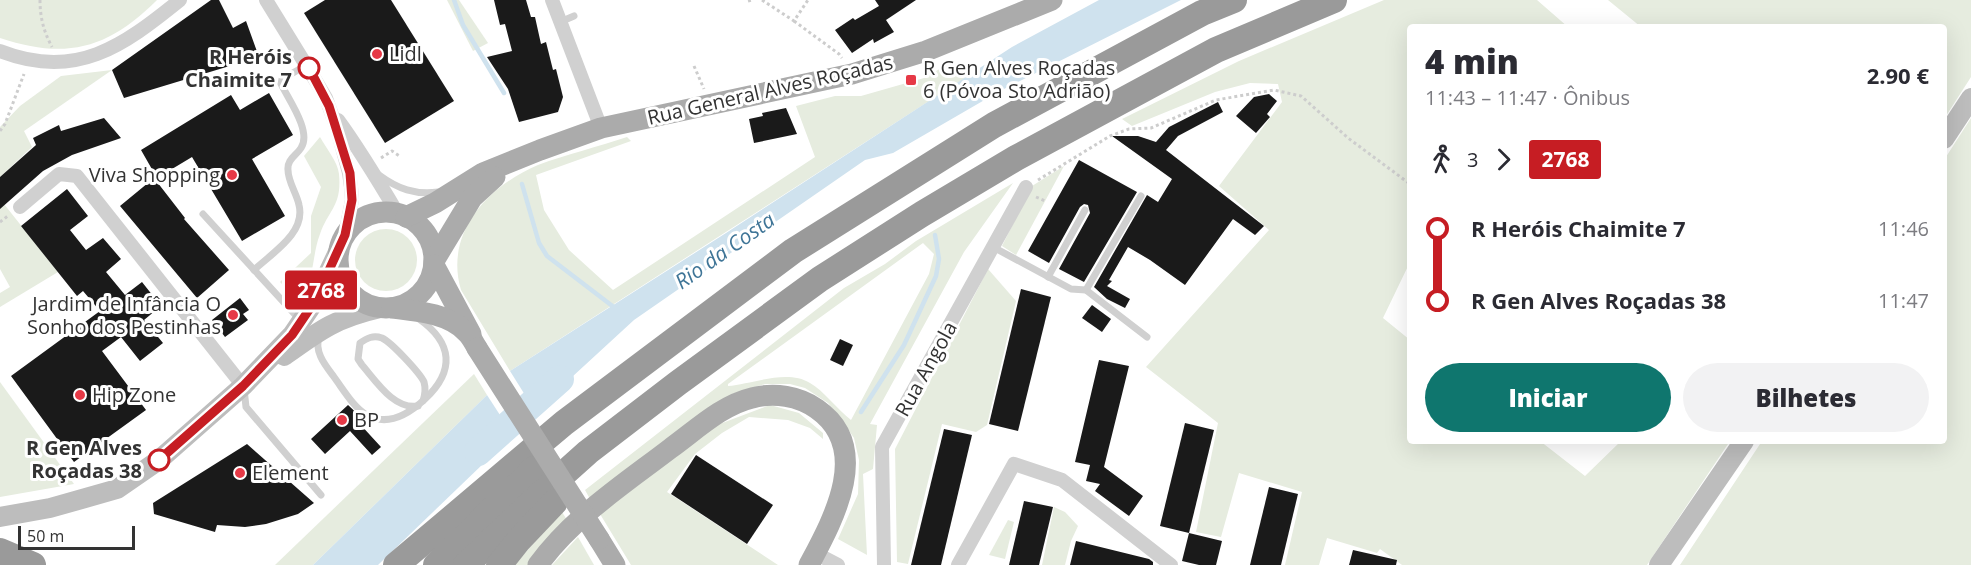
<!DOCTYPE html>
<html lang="pt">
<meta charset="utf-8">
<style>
body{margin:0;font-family:"Open Sans",sans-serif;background:#f2f2f3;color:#2b2b33;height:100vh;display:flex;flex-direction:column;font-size:22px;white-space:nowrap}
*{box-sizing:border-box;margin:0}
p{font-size:20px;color:#7c7c81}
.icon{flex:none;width:33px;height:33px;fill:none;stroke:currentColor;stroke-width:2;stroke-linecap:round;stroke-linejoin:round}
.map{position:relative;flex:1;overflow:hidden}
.sheet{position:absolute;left:1407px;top:24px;width:540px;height:420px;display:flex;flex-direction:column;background:#fff;border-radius:6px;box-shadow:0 6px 24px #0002}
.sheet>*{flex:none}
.badge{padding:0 12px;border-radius:4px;font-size:21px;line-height:39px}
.scale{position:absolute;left:18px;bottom:15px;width:117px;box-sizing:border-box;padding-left:6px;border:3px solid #333;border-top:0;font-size:16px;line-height:21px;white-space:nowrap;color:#333;-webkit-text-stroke:4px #fff;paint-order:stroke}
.map>.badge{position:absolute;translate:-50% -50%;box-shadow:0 0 0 3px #fff}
.legs{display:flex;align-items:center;gap:9px;height:66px;padding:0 18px;font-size:20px}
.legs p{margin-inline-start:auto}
.head{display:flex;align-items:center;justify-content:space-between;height:102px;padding:0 18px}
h1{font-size:33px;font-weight:800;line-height:45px}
.cta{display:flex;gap:12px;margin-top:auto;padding:12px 18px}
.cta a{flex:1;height:69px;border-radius:36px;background:#0f766e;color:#fff;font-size:24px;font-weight:800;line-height:69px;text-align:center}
.cta a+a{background:#f2f2f3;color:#2b2b33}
ul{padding:0 18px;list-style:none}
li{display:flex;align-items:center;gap:21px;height:72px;font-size:22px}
li i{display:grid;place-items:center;width:9px;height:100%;margin:0 8px;background:currentColor}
li i::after{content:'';width:15px;height:15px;margin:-8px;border:4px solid;border-radius:50%;background:#fff}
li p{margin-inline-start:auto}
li:first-child i{background:linear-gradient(#0000 50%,currentColor 0)}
li:last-child i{background:linear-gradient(currentColor 50%,#0000 0)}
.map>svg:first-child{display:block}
</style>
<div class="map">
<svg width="1971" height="565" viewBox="0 0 1971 565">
<rect width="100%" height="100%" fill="#fff"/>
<g fill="#e6ecdf" fill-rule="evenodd">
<path d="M0 0H157C108 49 66 60 0 38Z"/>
<path d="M447 0H459L488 43 473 51Z"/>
<path d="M1384 0H1537L1568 27H1410V262L1383 318 1410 340V441H1540L1585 476 1621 441H1730L1647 565H1402L1380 549 1377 553 1327 538 1319 565H1285L1302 492 1239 473 1221 537 1196 532 1218 423 1146 367 1269 230 1219 186 1282 102 1278 84 1250 83 1215 92 1132 126 1122 119 1239 61Z"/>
<path d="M1608 0H1971V77L1944 119V27H1641Z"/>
<path d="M950 63 968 76 510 371 461 290C444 233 488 186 538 165 567 154 598 147 627 137L631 141 536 175 544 210 569 250 613 290 815 157 796 106 835 96H861L924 78Z"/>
<path d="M112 70 24 131 32 147 0 177V127L20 106 61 76Z"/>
<path d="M1971 118V565H1680L1762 441H1944V160Z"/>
<path d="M320 137C326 148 338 162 339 174 342 206 329 209 320 234 311 257 316 282 297 299L280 282 311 253V216L321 187 304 156Z"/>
<path d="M1064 166 1016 255 1002 246 1032 186Z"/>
<path d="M1013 183 964 252 870 424 877 425 873 469 863 474 867 555 838 539 858 494 859 460 854 438 838 415 828 403 805 388 790 384H765L732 394 590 499 585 490 844 288 885 264 916 241ZM923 243 934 254 929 274 851 420C838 410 823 390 810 383 787 369 752 384 728 386V384Z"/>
<path d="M0 199 58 272 0 307V293L10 287 0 269Z"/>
<circle cx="386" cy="260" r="31"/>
<path d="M988 269 1016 301 987 425 976 432 942 424 908 564 897 562 895 449Z"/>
<path d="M474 374 487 395 313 565H275Z"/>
<path d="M0 382 74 484 0 497Z"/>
<path d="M770 405 799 413 823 433V439L810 428 788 420 749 417 722 433 695 454 667 492 778 565H631L600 514 717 425Z"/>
<path d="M1054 507 1065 512 1078 526 1071 541 1065 565H1042Z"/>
<path d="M562 512 567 520 532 565H514Z"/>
<path d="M1008 520 1014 522 1005 559 989 555Z"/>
<path d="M578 537 594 565H552Z"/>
</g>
<g fill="#cfe2ee">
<path d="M1099 0H1181L1000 91 893 153 865 160 634 320 535 411 510 371 726 233 1012 47Z"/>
<path d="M487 395 513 435 378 565H313Z"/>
</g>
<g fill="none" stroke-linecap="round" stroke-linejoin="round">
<g stroke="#cfe2ee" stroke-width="4.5">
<path d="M454 0 463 25 504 93"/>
<path d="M522 184 539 243 547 256 615 308"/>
<path d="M861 412 904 345 936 276 939 259 935 235"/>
</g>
<path stroke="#cfe2ee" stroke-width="28" d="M478 452 560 379"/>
</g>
<g fill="#1a1a1a">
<path d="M211 0H219L233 28 246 21 259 57 124 98 112 70Z"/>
<path d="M325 0H391L454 101 385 143 304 13Z"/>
<path d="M494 0H526L531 17H535L541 44 546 42 553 70 556 69 563 97 558 112 519 122 508 89 487 57 512 51 505 24 500 25Z"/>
<path d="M875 0H916L886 20 894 32 874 43 873 39 852 53 835 30 853 18 855 20 879 6Z"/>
<path d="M269 93 293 135 252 159 285 216 242 241 192 157 157 178 141 150 231 95 240 110Z"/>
<path d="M1269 94 1277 101 1267 114 1270 117 1256 133 1236 116 1254 97Z"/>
<path d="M1218 102 1223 112 1178 136 1166 150 1264 226 1255 235 1233 219 1185 285 1150 260 1128 247 1109 280 1112 281 1107 286 1130 299 1125 308 1107 299 1094 287 1147 195 1158 202 1172 179 1112 136H1138L1156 142 1169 127Z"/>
<path d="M786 108 797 134 754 143 749 119 763 116 762 113Z"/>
<path d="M104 118 121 138 72 155 43 171 0 209V177L36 145 33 138 59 125 61 131Z"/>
<path d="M1079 160 1137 192 1084 282 1059 269 1090 213 1088 205 1084 204 1080 207 1049 263 1028 251Z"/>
<path d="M154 178 185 218 184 219 229 270 197 298 120 206Z"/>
<path d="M67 189 88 216 70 230 86 250 103 238 121 259 106 272 125 295 142 282 161 306 144 320 163 343 140 361 121 337 102 351 146 410 74 462 11 376 100 311 83 291 77 296 21 226Z"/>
<path d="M1021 289 1051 297 1018 431 989 424Z"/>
<path d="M240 298 249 310 243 314 248 320 225 337 212 320Z"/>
<path d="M1092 305 1111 319 1102 332 1082 318Z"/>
<path d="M840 339 853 345 843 366 830 360Z"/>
<path d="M1099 360 1129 366 1104 467 1143 496 1129 516 1095 491 1100 484 1086 481 1090 465 1075 462Z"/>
<path d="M348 405 363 419 359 423 381 447 372 455 350 431 325 454 311 439Z"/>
<path d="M1185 423 1214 430 1189 533 1160 526Z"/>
<path d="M944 429 972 435 941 565H911Z"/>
<path d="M247 444 314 503 298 514 266 524 245 527 217 525 215 532 154 514 153 503Z"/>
<path d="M696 455 773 505 747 544 671 494Z"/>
<path d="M1269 487 1298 494 1281 565H1250Z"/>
<path d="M1024 501 1053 507 1039 565H1009Z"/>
<path d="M1189 533 1222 541 1216 565H1199L1182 561Z"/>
<path d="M1076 541 1149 559 1153 562V565H1070Z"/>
<path d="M1353 550 1397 560 1396 565H1349Z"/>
</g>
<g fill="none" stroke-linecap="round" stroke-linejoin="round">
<g stroke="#cdcdcd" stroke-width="3" stroke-dasharray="3 3" stroke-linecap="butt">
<path d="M40 0C40 18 44 32 52 47"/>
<path d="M762 0 794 21 808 0"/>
<path d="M748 1 752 0"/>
<path d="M794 21 839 54 842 58"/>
<path d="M694 66 704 89"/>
<path d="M0 131 5 124 24 74"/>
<path d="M381 158 392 151 401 157"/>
<path d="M1038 180 1110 136 1129 129 1151 128 1216 100 1274 90 1301 96 1348 138 1410 184"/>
<path d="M1036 197 1045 201"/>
<path d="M0 222 9 215"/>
</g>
<g stroke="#d0d0d0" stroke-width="7">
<path d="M560 22 574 16"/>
<path d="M379 175C398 189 415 195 438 192"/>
<path d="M203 214 300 320"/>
<path d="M993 247 1071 289 1086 290 1147 337"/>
<path d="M254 270C272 253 306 233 299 205 297 194 288 182 288 170 287 159 296 156 301 148 312 132 289 100 281 84L282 79 307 65"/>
<path d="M1048 277 1085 210"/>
<path d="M1086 290 1141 196"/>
<path d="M319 336C314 352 325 365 334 377 343 389 354 408 367 415 388 427 410 413 425 399 455 371 453 343 419 319"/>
<path d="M244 389 246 407 321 495"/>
<path d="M418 406C394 410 376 381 362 365L358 359 360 343C367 338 373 335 382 338 391 342 420 373 424 382 426 389 425 395 423 401"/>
</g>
<g stroke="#d0d0d0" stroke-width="14">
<path d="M266 0 314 78 326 98 337 129 349 173 351 187 352 200 345 235"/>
<path d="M552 0 601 128"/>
<path d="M0 51C76 81 123 46 180 0"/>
<path d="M338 120C360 150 379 182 398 214"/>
<path d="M20 207 59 174 77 176 243 386"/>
<path d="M815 553 838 565"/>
<path d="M884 565 882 447 1026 187"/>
<path d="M958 565 1014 464 1062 480 1171 565"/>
</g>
<g stroke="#bdbdbd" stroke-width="20">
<path d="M1944 139 1971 98"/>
<path d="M284 356C320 330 336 318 380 308"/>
<path d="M0 517 50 508 117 489 159 460 243 386 292 335 315 301 339 250"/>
<path d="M1659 565 1744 441"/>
</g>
<g stroke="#ababab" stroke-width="21">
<circle cx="386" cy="260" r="48"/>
<path d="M406 217 435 203 483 173 540 150 601 128 852 74 926 51 1052 0"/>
<path d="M434 261 472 198 495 177"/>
<path d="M434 265 471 334"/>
<path d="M392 308C416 311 448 313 466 332 471 336 474 343 477 348"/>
<path d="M599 539 615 565"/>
<path d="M538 565C573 517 624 484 671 448 696 430 722 405 752 398 774 392 799 396 817 409 873 448 833 520 809 565"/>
</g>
<g stroke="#9a9a9a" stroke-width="26">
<path d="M0 551 33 565"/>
<path d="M396 565 564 423 793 251 994 125 1202 13 1234 0"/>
<path d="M436 565 534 469"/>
<path d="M466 565 530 504 588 452 678 383 820 279 922 214 1016 158 1216 50 1334 0"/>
<path d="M499 565 519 540 555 502"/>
</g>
<path stroke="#ababab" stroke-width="21" d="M477 348 599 539"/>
</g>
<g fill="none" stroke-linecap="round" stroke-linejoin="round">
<defs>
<path id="line-1" d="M159 460 243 386 292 335 315 301 345 235 352 200 350 173 329 106 309 68"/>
</defs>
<use href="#line-1" stroke="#fff" stroke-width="14"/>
<use href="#line-1" stroke="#c61d23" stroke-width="9"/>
</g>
<g fill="#e63946" stroke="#fff" stroke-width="2">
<circle cx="377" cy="54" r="6"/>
<rect x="905" y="74" width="12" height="12" rx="3"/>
<circle cx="232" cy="175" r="6"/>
<circle cx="233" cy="315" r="6"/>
<circle cx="80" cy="395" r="6"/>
<circle cx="342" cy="420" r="6"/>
<circle cx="240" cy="473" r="6"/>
</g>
<g fill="#fff" stroke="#c61d23" stroke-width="3">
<circle cx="309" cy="68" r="10"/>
<circle cx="159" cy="460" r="10"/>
</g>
<g text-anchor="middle" stroke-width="6" stroke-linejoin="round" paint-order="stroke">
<g font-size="20" fill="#333" stroke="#fff" text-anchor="start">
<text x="389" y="61">Lidl</text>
<text x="923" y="75">R Gen Alves Roçadas<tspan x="923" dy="23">6 (Póvoa Sto Adrião)</tspan></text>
<text x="220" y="182" text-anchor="end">Viva Shopping</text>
<text x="221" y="311" text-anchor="end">Jardim de Infância O<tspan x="221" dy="23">Sonho dos Pestinhas</tspan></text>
<text x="92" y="402">Hip Zone</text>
<text x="354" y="427">BP</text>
<text x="252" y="480">Element</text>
</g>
<g font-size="20" font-weight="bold" fill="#333" stroke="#fff" text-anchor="end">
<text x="292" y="64">R Heróis<tspan x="292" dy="23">Chaimite 7</tspan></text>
<text x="142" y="455">R Gen Alves<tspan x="142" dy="23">Roçadas 38</tspan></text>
</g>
<g font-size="20" fill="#333" stroke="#fff">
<text transform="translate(770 90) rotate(-13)" y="7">Rua General Alves Roçadas</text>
<text transform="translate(926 369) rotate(-61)" y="7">Rua Angola</text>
</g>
<g font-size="21" font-style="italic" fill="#3f7597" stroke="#fff">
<text transform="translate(725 251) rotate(-35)" y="7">Rio da Costa</text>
</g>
</g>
</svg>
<div class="scale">50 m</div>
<b class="badge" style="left:321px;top:290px;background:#c61d23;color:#fff">2768</b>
<section class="sheet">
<div class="head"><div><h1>4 min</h1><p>11:43 – 11:47 · Ônibus</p></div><b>2.90 €</b></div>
<div class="legs"><svg class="icon" aria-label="walk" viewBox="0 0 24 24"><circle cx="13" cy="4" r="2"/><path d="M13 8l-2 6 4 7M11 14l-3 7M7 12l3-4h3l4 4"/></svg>3<svg class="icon" aria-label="forward" viewBox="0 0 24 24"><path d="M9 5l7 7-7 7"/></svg><b class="badge" style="background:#c61d23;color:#fff">2768</b></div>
<ul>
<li><i style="color:#c61d23"></i><b>R Heróis Chaimite 7</b><p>11:46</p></li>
<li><i style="color:#c61d23"></i><b>R Gen Alves Roçadas 38</b><p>11:47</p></li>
</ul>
<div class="cta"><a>Iniciar</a><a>Bilhetes</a></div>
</section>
</div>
